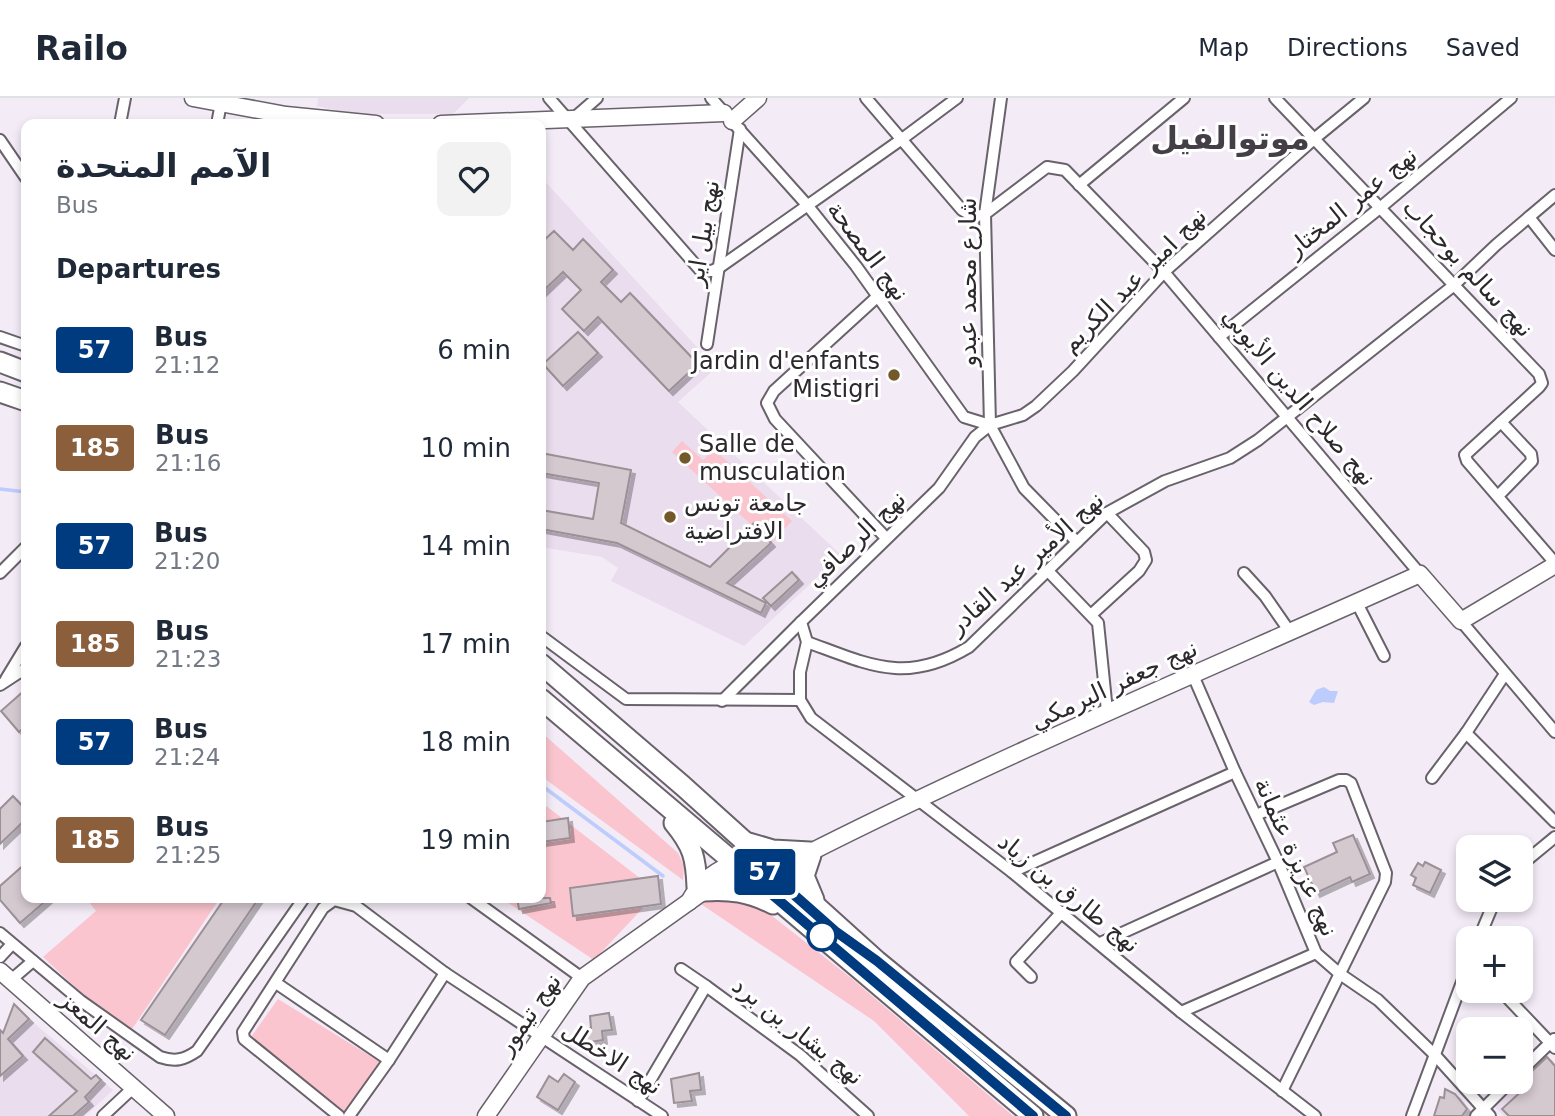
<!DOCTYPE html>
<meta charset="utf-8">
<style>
body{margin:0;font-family:"DejaVu Sans",Cairo,sans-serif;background:#f2f2f3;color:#1f2937;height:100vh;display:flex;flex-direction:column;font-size:26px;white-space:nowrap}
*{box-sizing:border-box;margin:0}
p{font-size:23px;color:#747a83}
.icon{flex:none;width:38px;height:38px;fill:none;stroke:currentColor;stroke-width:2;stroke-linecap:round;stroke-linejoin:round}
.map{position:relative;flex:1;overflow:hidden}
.details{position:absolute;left:21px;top:21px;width:525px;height:784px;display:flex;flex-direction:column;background:#fff;border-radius:14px;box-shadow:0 4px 10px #0003}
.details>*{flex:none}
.badge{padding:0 14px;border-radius:5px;font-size:24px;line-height:46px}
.fabs{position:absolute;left:1456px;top:737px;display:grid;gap:14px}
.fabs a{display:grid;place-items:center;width:77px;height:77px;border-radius:14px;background:#fff;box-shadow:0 4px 10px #0003;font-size:35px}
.map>.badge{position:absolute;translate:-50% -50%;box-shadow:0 0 0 4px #fff}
h2{padding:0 35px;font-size:26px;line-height:63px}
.round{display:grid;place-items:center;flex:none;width:74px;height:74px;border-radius:14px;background:#f2f2f3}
.summary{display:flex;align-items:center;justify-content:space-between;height:119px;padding:0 35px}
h1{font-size:33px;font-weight:700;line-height:52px}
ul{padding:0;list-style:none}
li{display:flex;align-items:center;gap:21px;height:98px;padding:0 35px}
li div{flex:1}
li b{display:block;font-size:26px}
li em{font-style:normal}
li .badge{min-width:77px;font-weight:700;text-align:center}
header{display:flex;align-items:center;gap:42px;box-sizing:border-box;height:98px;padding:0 35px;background:#fff;border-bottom:2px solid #e0e1e3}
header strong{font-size:33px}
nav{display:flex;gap:38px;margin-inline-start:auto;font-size:24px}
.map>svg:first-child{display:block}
</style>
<header>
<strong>Railo</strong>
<nav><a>Map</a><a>Directions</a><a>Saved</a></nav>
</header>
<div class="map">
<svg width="1555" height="1018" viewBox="0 0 1555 1018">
<defs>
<filter id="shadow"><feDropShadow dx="4" dy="4" stdDeviation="0" flood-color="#0004"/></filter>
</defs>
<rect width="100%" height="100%" fill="#f3ebf6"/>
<g fill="#eaddee">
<path d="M318 0H469L453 16H352L317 8Z"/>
<path d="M541 79 716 270 678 304 841 457 744 548 611 483 618 470 602 459 541 449Z"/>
<path d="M29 921 113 992 85 1018H0V948Z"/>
<path d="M1546 957 1555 966V1018H1504L1493 1007 1518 984H1521V981Z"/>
</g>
<g fill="#fac5ce">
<path d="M682 343 703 362 714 351 792 423 771 445 672 354Z"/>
<path d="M541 634 678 755 684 768 683 782 541 678Z"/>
<path d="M541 704 658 794 594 862 501 800H541Z"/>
<path d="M735 799 752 802 851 880 1013 1018H969L874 923 698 804Z"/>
<path d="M86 800H220L132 931 88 901 43 859 96 813Z"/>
<path d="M278 901 380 964 346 1016 251 939Z"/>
</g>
<path fill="#bcccfc" d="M1324 589 1330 593H1338L1334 605 1323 604 1314 607 1309 604 1316 592Z"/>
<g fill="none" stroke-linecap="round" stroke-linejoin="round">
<g stroke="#bcccfc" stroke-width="3.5">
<path d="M0 391 26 394"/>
<path d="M541 687 663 778"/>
</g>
</g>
<g fill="#d5c9d0" stroke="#9b9096" stroke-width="2" filter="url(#shadow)">
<path d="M554 133 573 152 583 141 613 172 601 184 621 204 630 195 698 266 669 293 598 219 584 233 562 211 581 192 563 174 541 195V145Z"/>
<path d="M578 234 598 255 563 288 543 266Z"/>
<path d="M541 355 631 372 621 425 710 469 754 425 771 445 727 485 766 505 761 515 617 445 541 431V412L593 421 599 385 541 375Z"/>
<path d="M792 474 799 482 771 508 763 500Z"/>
<path d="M26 591V628L19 634 1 613Z"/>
<path d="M13 698 26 712V721L0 746V711Z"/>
<path d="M568 720 570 740 541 744V724Z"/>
<path d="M1353 737 1370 776 1352 784 1350 779 1316 795 1304 769 1337 754 1333 745Z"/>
<path d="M1425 764 1441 772 1430 795 1413 787 1416 780 1411 777 1418 765 1423 768Z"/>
<path d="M26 765V800H49L20 825 0 802V788Z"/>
<path d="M658 778 661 806 573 818 570 790Z"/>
<path d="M225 800H259L165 937 141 922Z"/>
<path d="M517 800H550L551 805 519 811Z"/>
<path d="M14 906 29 921 8 941 23 958 0 978V932L3 935Z"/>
<path d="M609 915 612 932 602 933 603 942 584 945 582 930H591L590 918Z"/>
<path d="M45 940 91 981 96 977 101 982 85 999 89 1004 73 1018H49L77 993 33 954Z"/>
<path d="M1547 959 1555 968V1018H1509L1502 1011 1526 989 1521 981 1526 979Z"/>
<path d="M699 975 701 992 690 993 692 1003 674 1005 671 981Z"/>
<path d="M564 976 575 984 558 1012 537 999 549 978 558 984Z"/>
<path d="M1445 991 1455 996 1467 1011 1462 1018H1434L1440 999 1444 1000Z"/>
</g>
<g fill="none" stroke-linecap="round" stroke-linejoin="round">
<defs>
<g id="street">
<path d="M549 0 700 172 712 173 720 169 902 41 957 0"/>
<path d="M711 0 808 108 856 168 964 319 990 327"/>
<path d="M866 0 962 112 974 119 985 116 1047 69 1065 72 1164 174 1420 476"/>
<path d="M1001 0 985 116 990 327 1024 390 1077 444"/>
<path d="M1275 0 1539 276 1542 285 1539 289 1465 357 1467 363 1555 465"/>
<path d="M574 20 597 0"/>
<path d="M120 26 125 0"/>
<path d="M217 26 222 0"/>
<path d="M0 42 26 80"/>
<path d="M1079 87 1184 0"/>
<path d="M1529 119 1555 152"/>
<path d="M877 199 774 293 767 305 775 321 886 440"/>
<path d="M0 239 26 248"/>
<path d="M1219 239 1381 109 1511 0"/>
<path d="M707 246 740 31"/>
<path d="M1498 398 1532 363 1531 356 1501 324"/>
<path d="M1048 473 1098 525 1107 613"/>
<path d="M0 475 26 449"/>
<path d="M1244 475 1265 498 1290 534"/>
<path d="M1357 505 1384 558"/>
<path d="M1092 516 1139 473 1146 462 1144 454 1107 415"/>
<path d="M1461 523 1555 634"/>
<path d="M541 538 626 601 800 602"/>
<path d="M807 544C870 567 906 587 969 549L1107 415 1165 383 1230 360 1258 342 1453 188 1496 147 1555 97"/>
<path d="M1192 575 1235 674 1278 764 1316 855 1340 876 1378 902 1435 957 1490 1018"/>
<path d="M6 581 26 548"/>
<path d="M0 587 26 570"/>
<path d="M800 602V574L807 544 801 524 939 390 975 339 990 327 1023 317 1036 308 1073 273 1164 174 1314 41 1364 0"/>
<path d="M800 602 811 620 1012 774 1181 914 1315 1018"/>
<path d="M722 603 801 524"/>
<path d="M1466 635 1555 724"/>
<path d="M1432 680 1466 635 1505 576"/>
<path d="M1256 717 1339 682H1346L1351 685 1386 775 1385 784 1282 993"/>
<path d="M1521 767 1555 739"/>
<path d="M1012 774 1235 674"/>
<path d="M471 800 582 880"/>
<path d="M0 835 81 903 160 959C175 964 184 962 197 953L304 800"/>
<path d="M1479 840 1495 802"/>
<path d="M1100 845 1278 764"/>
<path d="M0 859 12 846"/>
<path d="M681 871 706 888"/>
<path d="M1031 879 1016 864 1062 814"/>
<path d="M11 882 33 863"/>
<path d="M276 885 389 962"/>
<path d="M1500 892 1555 950"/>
<path d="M1181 914 1316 855"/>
<path d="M1521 973 1554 941"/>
<path d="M638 1003 706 888 800 957 868 1018"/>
<path d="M103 1018 134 989"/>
<path d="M339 1018 244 941 243 934 323 810 334 802 356 808 445 875 662 1018"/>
<path d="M349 1018 389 962 445 875"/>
<path d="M1412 1018 1468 868"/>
<path d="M1476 1018 1510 984"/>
</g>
<g id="secondary">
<path d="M193 0 286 17 376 26"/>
<path d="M732 23 758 0"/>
<path d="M441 26 724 15"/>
<path d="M801 759C1004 656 1213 569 1420 476L1461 523 1555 467"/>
<path d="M689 804C703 776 737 757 769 761"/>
<path d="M0 873 166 1018"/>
<path d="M486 1018 582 880 704 793 749 777 786 769 810 757"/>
</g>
<g id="highway">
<path d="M0 264 26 274"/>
<path d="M0 294 26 303"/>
<path d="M541 566 683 688 877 863 1066 1018"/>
<path d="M541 601 1033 1018"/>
<path d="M674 725C693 748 696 760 697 789"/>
<path d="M749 745 773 752 810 754"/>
<path d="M811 757 804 778 814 802"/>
<path d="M704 793C730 791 749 794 773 806"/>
</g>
</defs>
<use href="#street" stroke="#69626b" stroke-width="14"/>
<use href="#secondary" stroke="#69626b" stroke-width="19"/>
<use href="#highway" stroke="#69626b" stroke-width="23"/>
<use href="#street" stroke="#fff" stroke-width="10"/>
<use href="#secondary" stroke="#fff" stroke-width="16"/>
<use href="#highway" stroke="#fff" stroke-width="19"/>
</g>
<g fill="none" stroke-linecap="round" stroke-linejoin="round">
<defs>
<path id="line" d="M1033 1018 749 777 767 774 774 779 835 833 877 863 1066 1018"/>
</defs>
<use href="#line" stroke="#fff" stroke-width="16"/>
<use href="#line" stroke="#003b80" stroke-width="10"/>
</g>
<g fill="#73592a" stroke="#fff" stroke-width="2.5">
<circle cx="894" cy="277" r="7"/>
<circle cx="685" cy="360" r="7"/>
<circle cx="670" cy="419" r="7"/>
</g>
<circle fill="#fff" stroke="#003b80" stroke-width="3.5" cx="822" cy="838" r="14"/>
<g text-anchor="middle" stroke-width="6" stroke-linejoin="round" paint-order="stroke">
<g font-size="24" fill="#2c292d" stroke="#fff">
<text transform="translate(1352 104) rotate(-39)" y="8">نهج عمر المختار</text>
<text transform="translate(703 135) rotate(-81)" y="8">نهج بيل اير</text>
<text transform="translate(868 153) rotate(53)" y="8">نهج المصحة</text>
<text transform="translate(1468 170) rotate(47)" y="8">نهج سالم بوحجاب</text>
<text transform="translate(1134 182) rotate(-45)" y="8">نهج امير عبد الكريم</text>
<text transform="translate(968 184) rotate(-90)" y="8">شارع محمد عبدو</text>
<text transform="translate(1299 299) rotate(50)" y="8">نهج صلاح الدين الأيوبي</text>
<text transform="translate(856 441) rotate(-44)" y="8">نهج الرصافي</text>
<text transform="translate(1026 465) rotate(-42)" y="8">نهج الأمير عبد القادر</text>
<text transform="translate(1114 587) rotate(-25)" y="8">نهج جعفر البرمكي</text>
<text transform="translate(1296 759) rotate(66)" y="8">نهج عزيزة عثمانة</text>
<text transform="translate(1069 795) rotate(39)" y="8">نهج طارق بن زياد</text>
<text transform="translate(529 916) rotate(-55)" y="8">نهج تيمور</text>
<text transform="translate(98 928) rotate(41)" y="8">نهج المعز</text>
<text transform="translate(798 933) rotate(38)" y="8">نهج بشار بن برد</text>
<text transform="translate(612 960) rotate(33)" y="8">نهج الاخطل</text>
</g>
<g font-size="24" fill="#2c292d" stroke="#fff" text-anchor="start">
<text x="880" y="271" text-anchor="end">Jardin d'enfants<tspan x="880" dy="28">Mistigri</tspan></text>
<text x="699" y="354">Salle de<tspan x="699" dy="28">musculation</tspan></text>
<text x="684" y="413">جامعة تونس<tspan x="684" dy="28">الافتراضية</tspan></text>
</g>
<g font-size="32" font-weight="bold" fill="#443e46" stroke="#fff">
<text x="1230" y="51">موتوالفيل</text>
</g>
</g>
</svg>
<div class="fabs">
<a><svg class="icon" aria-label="layers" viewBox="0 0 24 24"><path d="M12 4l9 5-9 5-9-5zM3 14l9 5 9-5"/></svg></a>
<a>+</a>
<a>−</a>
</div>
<b class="badge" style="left:765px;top:774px;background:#003b80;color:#fff">57</b>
<section class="details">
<div class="summary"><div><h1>الآمم المتحدة</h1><p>Bus</p></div><a class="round"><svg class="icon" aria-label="heart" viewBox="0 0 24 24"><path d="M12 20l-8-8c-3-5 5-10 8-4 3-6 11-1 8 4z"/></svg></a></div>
<h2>Departures</h2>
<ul>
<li><span class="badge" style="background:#003b80;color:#fff">57</span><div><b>Bus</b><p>21:12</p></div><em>6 min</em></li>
<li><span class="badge" style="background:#8b5e3c;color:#fff">185</span><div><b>Bus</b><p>21:16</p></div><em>10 min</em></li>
<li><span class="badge" style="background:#003b80;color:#fff">57</span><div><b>Bus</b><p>21:20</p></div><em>14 min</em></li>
<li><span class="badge" style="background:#8b5e3c;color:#fff">185</span><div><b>Bus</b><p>21:23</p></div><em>17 min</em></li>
<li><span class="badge" style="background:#003b80;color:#fff">57</span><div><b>Bus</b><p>21:24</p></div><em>18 min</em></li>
<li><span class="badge" style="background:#8b5e3c;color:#fff">185</span><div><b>Bus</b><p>21:25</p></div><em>19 min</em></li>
</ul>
</section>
</div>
